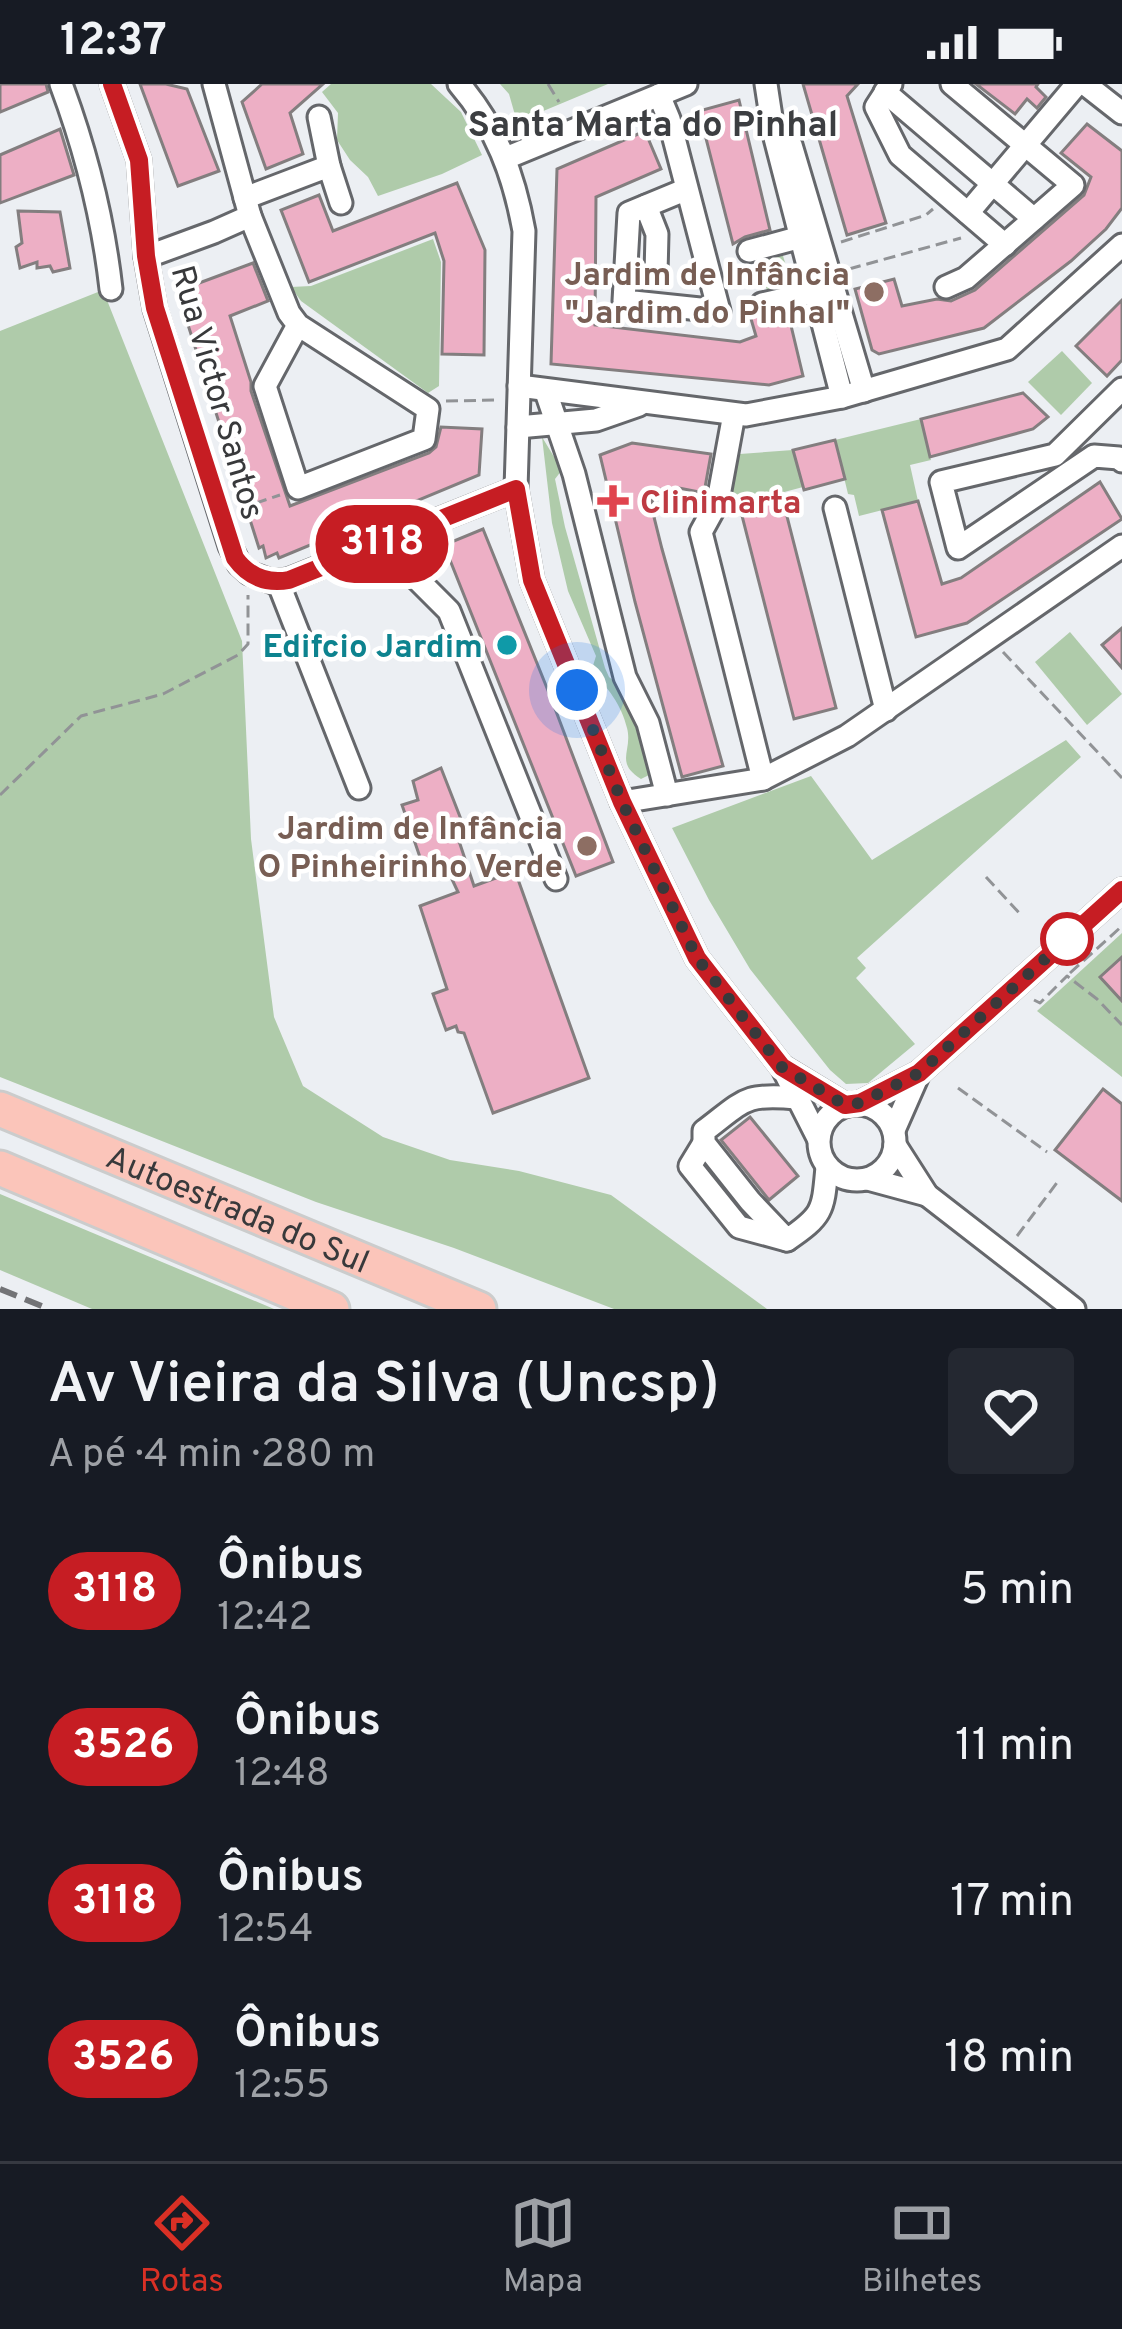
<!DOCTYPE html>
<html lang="pt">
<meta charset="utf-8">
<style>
body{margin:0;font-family:Overpass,sans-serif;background:#242831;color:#f1f3f6;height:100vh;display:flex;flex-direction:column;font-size:45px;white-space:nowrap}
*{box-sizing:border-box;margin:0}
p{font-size:39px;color:#9ea1a6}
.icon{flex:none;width:66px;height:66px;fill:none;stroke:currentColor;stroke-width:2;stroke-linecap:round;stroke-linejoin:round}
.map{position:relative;height:1225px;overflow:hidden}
.sheet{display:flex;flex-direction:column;background:#171b24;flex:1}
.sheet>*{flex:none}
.badge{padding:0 24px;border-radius:39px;font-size:42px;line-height:78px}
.you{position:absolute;width:60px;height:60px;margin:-30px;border:9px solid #fff;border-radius:50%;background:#1a73e8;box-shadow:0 0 0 18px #1a73e833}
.map>.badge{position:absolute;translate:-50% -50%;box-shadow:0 0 0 6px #fff}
.round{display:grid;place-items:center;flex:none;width:126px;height:126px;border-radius:12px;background:#242831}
.headline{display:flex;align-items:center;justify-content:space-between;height:204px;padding:0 48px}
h1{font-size:57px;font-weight:600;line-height:90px}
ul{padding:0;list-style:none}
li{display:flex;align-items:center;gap:36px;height:156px;padding:0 48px}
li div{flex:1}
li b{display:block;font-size:45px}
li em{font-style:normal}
li .badge{min-width:132px;font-weight:700;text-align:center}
.status{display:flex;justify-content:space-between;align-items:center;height:84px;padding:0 60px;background:#171b24;direction:ltr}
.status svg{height:33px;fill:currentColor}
.dock{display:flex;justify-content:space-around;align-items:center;height:168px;border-top:3px solid #363941;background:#171b24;font-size:33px;color:#9ea1a6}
.dock a{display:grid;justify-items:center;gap:6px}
.dock .selected{color:#d93025}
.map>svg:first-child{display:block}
</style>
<div class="status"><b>12:37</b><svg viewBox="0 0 49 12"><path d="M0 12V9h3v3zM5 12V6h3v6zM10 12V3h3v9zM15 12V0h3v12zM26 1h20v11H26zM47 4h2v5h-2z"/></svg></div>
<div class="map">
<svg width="1122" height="1225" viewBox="0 0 1122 1225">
<rect width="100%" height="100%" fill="#eceff3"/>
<g fill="#afcbaa">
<path d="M331 0H431L461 28 482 71 442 90 378 112 368 93 350 76 337 56 338 29 322 8Z"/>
<path d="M500 0H608L517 38 509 10Z"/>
<path d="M433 155 441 178 439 302 428 309 301 217 291 203 311 202Z"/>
<path d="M780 162 794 208 769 213 756 170Z"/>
<path d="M103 206 242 557 251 755 274 933 303 1002 383 1053 450 1076 519 1087 611 1111 767 1225H614L454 1164 316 1118 0 993V247Z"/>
<path d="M1062 267 1092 299 1061 331 1028 298Z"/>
<path d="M921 335 931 376 910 381 918 417 859 432 854 411 848 410 835 356Z"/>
<path d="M542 353 562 386 555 395 565 443 605 584 609 593 616 599 621 614 643 645 655 688 641 695C614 678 633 667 627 644 622 622 607 601 591 588L596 572 568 507 552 439Z"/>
<path d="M793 366 803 403 739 420 719 411 726 371Z"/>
<path d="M1070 548 1122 610 1087 641 1035 578Z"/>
<path d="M1066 656 1081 673 857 874 866 884 856 894 915 960 868 999 846 1000 830 986 750 885 709 816 672 744 811 692 872 776Z"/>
<path d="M1122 849V993L1037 927Z"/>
<path d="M0 1110 274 1225H92L0 1186Z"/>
</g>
<g fill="#edafc5" stroke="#837e7f" stroke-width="3">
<path d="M0 0H46L48 8 0 28Z"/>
<path d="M140 0H166L187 5 219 87 178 102Z"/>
<path d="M262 0H323L290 29 303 70 266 85 242 18Z"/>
<path d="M803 0H858L847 12 886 139 847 151Z"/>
<path d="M976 0H1038L1036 3 1046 13 1037 24 1027 15 1015 30Z"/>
<path d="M739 16 770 146 745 153 733 160 699 27Z"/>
<path d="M1087 40 1122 67V124L1106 145 1071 177 984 244 879 270 872 266 855 205 894 195 902 222 937 215 951 217 975 206 1084 111 1091 93 1061 69Z"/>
<path d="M60 45 74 91 0 119V71Z"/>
<path d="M645 47 661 85 596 113 595 241 740 258 756 252 749 228 764 235 788 229 803 292 769 301 551 280 557 85Z"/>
<path d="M457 99 485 166 484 271 442 270 444 177 435 149 309 198 281 126 319 111 333 147Z"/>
<path d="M18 127 60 128 70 184 53 188 50 182 37 184V178L20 184 16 163 22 159Z"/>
<path d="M253 179 268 217 230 232 251 298V307L290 422 429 369 436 363 441 343 482 345 479 391 279 474 277 469 266 474 263 462 259 464 182 222 184 220 181 210 192 206 191 202Z"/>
<path d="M1122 216V276L1107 292 1076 262Z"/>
<path d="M1023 309 1048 333 1033 345 930 373 921 335Z"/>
<path d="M835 356 845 395 804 406 793 366Z"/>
<path d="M632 359 711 370 704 409 679 404 653 406 652 425 662 465 723 682 682 693 635 518 600 371Z"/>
<path d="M1100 398 1122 435 967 539 916 553 882 426 918 417 942 500 961 494Z"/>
<path d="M781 409 836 624 794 635 739 420Z"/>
<path d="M483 445 551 614 613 778 576 792 444 461Z"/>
<path d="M1122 544V584L1102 561Z"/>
<path d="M441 684 464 743 455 745 474 802 515 787 589 994 493 1029 464 949 458 948 456 942 446 946 433 910 447 905 420 822 458 808 442 774 422 779 402 721 418 716 413 697Z"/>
<path d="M1122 873V917L1100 893Z"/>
<path d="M1103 1005 1122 1020V1117L1055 1066Z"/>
<path d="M750 1033 798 1092 769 1116 721 1056Z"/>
</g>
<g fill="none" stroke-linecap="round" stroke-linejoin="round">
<defs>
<g id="minor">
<path d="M61 0C86 67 103 134 111 205"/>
<path d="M112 0 139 76 146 173 155 225 230 462 239 480 249 489 273 498 288 496 516 405"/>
<path d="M459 0C496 43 514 91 524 147L516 405 532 496 622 718 697 874 782 983 818 1054"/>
<path d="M766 0 773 46 842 313"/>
<path d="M891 0 876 23 900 71 1005 161"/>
<path d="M1085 0 1122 29"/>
<path d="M885 8 1034 135"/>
<path d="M659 11 669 35 719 227 624 217 629 129 687 105"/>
<path d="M319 33 329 82"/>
<path d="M791 61 864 307"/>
<path d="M506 74 686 0"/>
<path d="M245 114 329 82 341 119"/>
<path d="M646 122 657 150 656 190"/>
<path d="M968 129 1077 0"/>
<path d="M250 132 289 229 298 241 428 325 424 355 298 404 265 302 298 241"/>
<path d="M749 167 801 153"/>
<path d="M146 173 214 148 250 132 214 0"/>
<path d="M946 203 966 194 1073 101 952 0"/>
<path d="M762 220 815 208"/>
<path d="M519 302 746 331 842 313 1007 265 1122 161"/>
<path d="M1122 305 1055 371 941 398 958 464 1094 372 1119 374 1122 377"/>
<path d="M546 308 574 390 625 593 648 639 667 711"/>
<path d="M734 330 718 417 701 448 763 695"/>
<path d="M518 343 596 336 639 321"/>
<path d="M835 424 886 626"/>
<path d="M397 453 413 491 449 527 556 795"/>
<path d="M278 498 359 704"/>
<path d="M622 718 763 695 847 652 1122 462"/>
<path d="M784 984 845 1021"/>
<path d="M797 1014C744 1009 745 1016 704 1047V1059L750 1117 787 1156C824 1131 823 1126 827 1083"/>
<path d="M860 1019 919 989 1122 806"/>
<circle cx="857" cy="1058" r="38"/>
<path d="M894 1046 919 989"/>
<path d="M704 1059 690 1082 739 1143 787 1156"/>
<path d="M895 1061 927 1111 1074 1225"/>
<path d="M868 1095 927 1111"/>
</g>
<g id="highway">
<path id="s1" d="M0 1025 479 1225"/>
<path d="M0 1084 332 1225"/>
</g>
</defs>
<use href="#minor" stroke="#65676b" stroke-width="27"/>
<use href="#highway" stroke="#cbcccc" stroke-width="39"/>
<g stroke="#919396" stroke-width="3" stroke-dasharray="12 6" stroke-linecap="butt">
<path d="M548 0 559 18"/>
<path d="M841 158 926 131 933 125"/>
<path d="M849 185 961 154"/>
<path d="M734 199 755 193"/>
<path d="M446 317 496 316"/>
<path d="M238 425 280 411"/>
<path d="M1003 568 1122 694"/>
<path d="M0 711 81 632 163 610 238 571 248 560V511"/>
<path d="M986 793 1022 832"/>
<path d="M1070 889 1122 842"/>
<path d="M1034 916 1040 919 1067 892 1097 915 1122 941"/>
<path d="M958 1004 1047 1068"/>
<path d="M1017 1152 1059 1096"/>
</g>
<use href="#minor" stroke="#fff" stroke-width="21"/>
<use href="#highway" stroke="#fbc5ba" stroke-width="33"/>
<path stroke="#727376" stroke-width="6" stroke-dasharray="18 9" stroke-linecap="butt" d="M0 1205 49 1225"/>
</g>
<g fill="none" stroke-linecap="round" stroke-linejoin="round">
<defs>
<path id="line" d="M112 0 139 76 146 172 155 224 235 474C248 492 266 500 289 496L516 405 532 496 622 718 697 874 782 983 845 1021 860 1019 919 989 1122 806"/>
</defs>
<use href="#line" stroke="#fff" stroke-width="27"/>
<use href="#line" stroke="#c61d23" stroke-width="18"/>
<path stroke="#38393b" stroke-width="12" stroke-dasharray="0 21.6" d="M577 606 622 718 697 874 782 983 845 1021 860 1019 919 989 1067 855"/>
</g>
<g fill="#8d6e63" stroke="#fff" stroke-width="4.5">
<circle cx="874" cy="208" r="12"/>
<circle cx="587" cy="762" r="12"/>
</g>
<path fill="#e0444e" stroke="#fff" stroke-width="4.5" d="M607 399h12v12h12v12h-12v12h-12v-12h-12v-12h12z"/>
<circle fill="#0f9aa8" stroke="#fff" stroke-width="4.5" cx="507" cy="561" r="12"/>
<circle fill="#fff" stroke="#c61d23" stroke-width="6" cx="1067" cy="855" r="24"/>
<g text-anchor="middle" stroke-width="9" stroke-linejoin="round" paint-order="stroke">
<g font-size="33" font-weight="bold" fill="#785e54" stroke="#fff" text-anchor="end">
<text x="850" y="201">Jardim de Infância<tspan x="850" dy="38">"Jardim do Pinhal"</tspan></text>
<text x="563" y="755">Jardim de Infância<tspan x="563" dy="38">O Pinheirinho Verde</tspan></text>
</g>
<g font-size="33" fill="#38393b" stroke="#fff">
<text transform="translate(219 308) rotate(74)" y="12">Rua Victor Santos</text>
<text dy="12" stroke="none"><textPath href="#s1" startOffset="258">Autoestrada do Sul</textPath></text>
</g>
<g font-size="33" font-weight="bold" fill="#be3a42" stroke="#fff" text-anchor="start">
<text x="640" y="429">Clinimarta</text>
</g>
<g font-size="33" font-weight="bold" fill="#0d838f" stroke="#fff" text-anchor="end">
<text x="483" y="573">Edifcio Jardim</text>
</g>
<g font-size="36" font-weight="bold" fill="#3c3e41" stroke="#fff">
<text x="653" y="52">Santa Marta do Pinhal</text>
</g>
</g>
</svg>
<div class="you" style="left:577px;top:606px"></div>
<b class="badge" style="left:382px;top:460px;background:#c61d23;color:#fff">3118</b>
</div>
<section class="sheet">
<div class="headline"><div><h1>Av Vieira da Silva (Uncsp)</h1><p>A pé · 4 min · 280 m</p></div><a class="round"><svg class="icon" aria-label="heart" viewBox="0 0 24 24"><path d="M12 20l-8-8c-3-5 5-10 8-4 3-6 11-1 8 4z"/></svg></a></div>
<ul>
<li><span class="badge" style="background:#c61d23;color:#fff">3118</span><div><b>Ônibus</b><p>12:42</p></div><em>5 min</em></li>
<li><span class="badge" style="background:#c61d23;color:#fff">3526</span><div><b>Ônibus</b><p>12:48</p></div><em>11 min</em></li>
<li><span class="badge" style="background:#c61d23;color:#fff">3118</span><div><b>Ônibus</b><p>12:54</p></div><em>17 min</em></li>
<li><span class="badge" style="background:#c61d23;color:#fff">3526</span><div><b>Ônibus</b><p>12:55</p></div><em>18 min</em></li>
</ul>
</section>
<nav class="dock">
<a class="selected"><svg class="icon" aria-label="directions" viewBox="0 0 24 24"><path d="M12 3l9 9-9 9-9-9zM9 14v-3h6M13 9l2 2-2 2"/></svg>Rotas</a>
<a><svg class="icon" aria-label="map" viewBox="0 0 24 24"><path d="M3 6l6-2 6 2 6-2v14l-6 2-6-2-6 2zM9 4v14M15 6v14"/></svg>Mapa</a>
<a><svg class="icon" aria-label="tickets" viewBox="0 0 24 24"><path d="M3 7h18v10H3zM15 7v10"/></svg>Bilhetes</a>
</nav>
